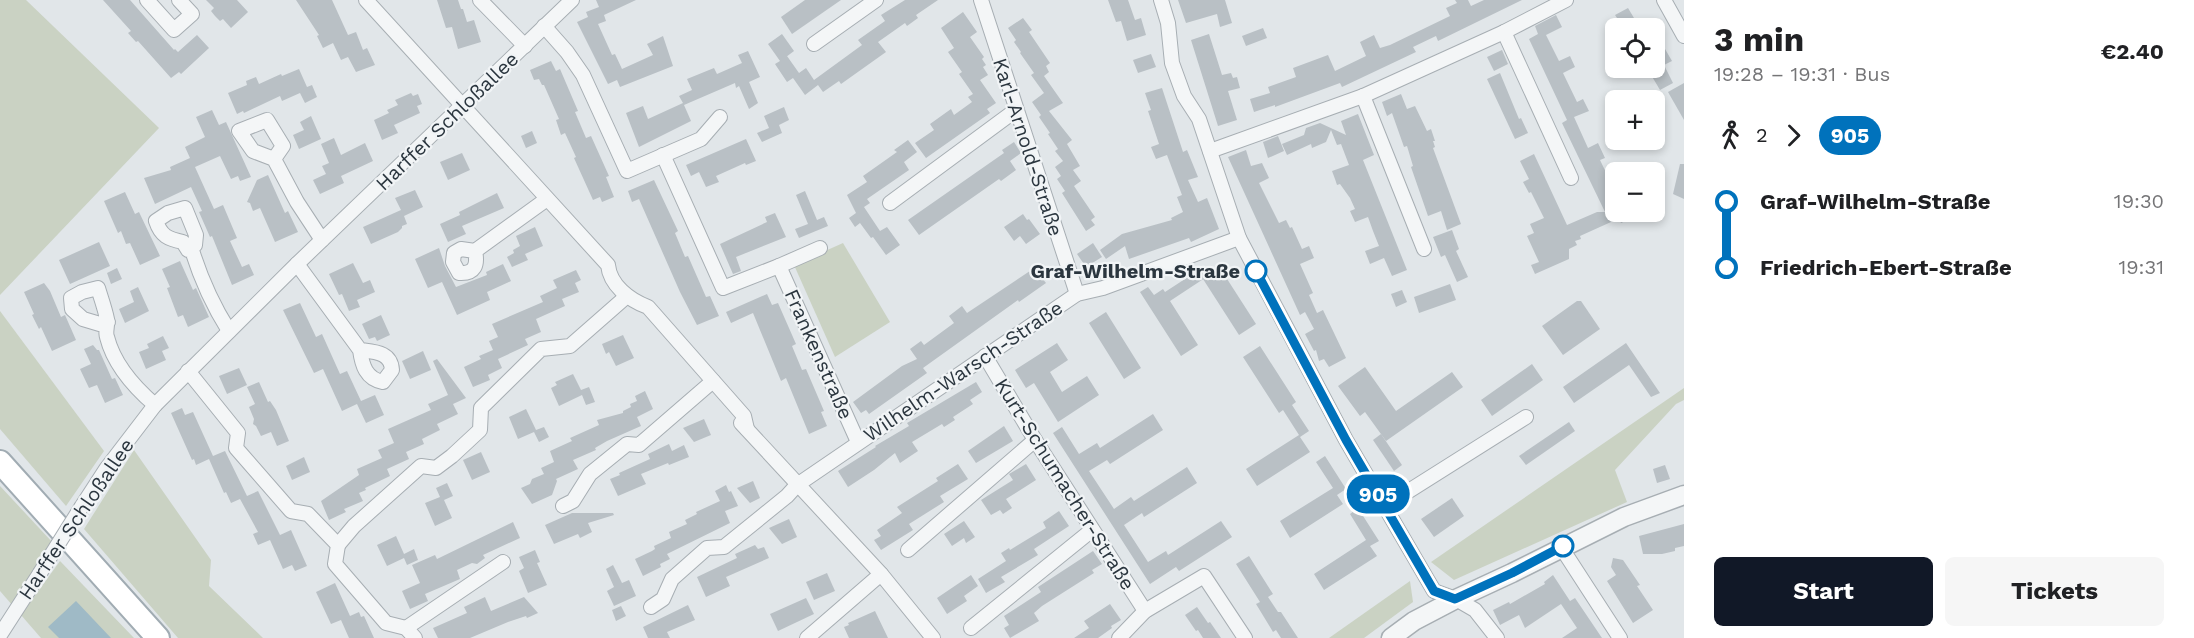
<!DOCTYPE html>
<meta charset="utf-8">
<style>
body{margin:0;font-family:"Work Sans",sans-serif;background:#f6f6f6;color:#202124;height:100vh;display:flex;flex-direction:column;font-size:22px;white-space:nowrap}
*{box-sizing:border-box;margin:0}
p{font-size:20px;color:#757577}
.icon{flex:none;width:33px;height:33px;fill:none;stroke:currentColor;stroke-width:2;stroke-linecap:round;stroke-linejoin:round}
.map{position:relative;flex:1;overflow:hidden}
.panel{display:flex;flex-direction:column;background:#fff;width:510px}
.panel>*{flex:none}
.badge{padding:0 12px;border-radius:20px;font-size:21px;line-height:39px}
.controls{position:absolute;left:1605px;top:18px;display:grid;gap:12px}
.controls a{display:grid;place-items:center;width:60px;height:60px;border-radius:9px;background:#fff;box-shadow:0 3px 9px #0003;font-size:30px}
.map>.badge{position:absolute;translate:-50% -50%;box-shadow:0 0 0 3px #fff}
.legs{display:flex;align-items:center;gap:9px;height:66px;padding:0 30px;font-size:20px}
.legs p{margin-inline-start:auto}
.headline{display:flex;align-items:center;justify-content:space-between;height:102px;padding:0 30px}
h1{font-size:33px;font-weight:700;line-height:45px}
.action{display:flex;gap:12px;margin-top:auto;padding:12px 30px}
.action a{flex:1;height:69px;border-radius:9px;background:#111827;color:#fff;font-size:24px;font-weight:700;line-height:69px;text-align:center}
.action a+a{background:#f6f6f6;color:#202124}
ul{padding:0 30px;list-style:none}
li{display:flex;align-items:center;gap:21px;height:66px;font-size:22px}
li i{display:grid;place-items:center;width:9px;height:100%;margin:0 8px;background:currentColor}
li i::after{content:'';width:15px;height:15px;margin:-8px;border:4px solid;border-radius:50%;background:#fff}
li p{margin-inline-start:auto}
li:first-child i{background:linear-gradient(#0000 50%,currentColor 0)}
li:last-child i{background:linear-gradient(currentColor 50%,#0000 0)}
main{display:flex;flex:1;min-height:0}
.map>svg:first-child{display:block}
</style>
<main>
<div class="map">
<svg width="1684" height="638" viewBox="0 0 1684 638">
<rect width="100%" height="100%" fill="#e1e6e9"/>
<g fill="#cad2c3">
<path d="M0 0H26L159 128 0 295Z"/>
<path d="M843 243 890 322 835 357 794 265Z"/>
<path d="M0 311 104 451 66 506 0 429Z"/>
<path d="M1684 388V400L1676 404 1615 470 1627 502 1454 580 1431 562Z"/>
<path d="M134 450 211 560 209 586 263 638H178L84 529Z"/>
<path d="M0 486 53 543 13 606 0 591Z"/>
<path d="M60 561 134 638H41L21 615Z"/>
<path d="M1410 581 1413 602 1364 638H1329Z"/>
</g>
<path fill="#9fbac6" d="M76 601 111 638H59L48 627Z"/>
<g fill="#b9c0c5">
<path d="M103 0H130L174 50 175 49 178 52 197 35 209 48 181 74 179 72 171 78 138 41 136 42 128 33 131 31Z"/>
<path d="M206 0H237L248 12 231 28 223 19 220 21 215 16 211 11 214 8Z"/>
<path d="M296 0H332L348 35 356 32 363 50 367 48 375 65 356 72 348 57 341 60 333 43 323 48 317 36 319 35Z"/>
<path d="M437 0H458L461 9H463L467 22 474 20 481 42 458 49 452 27 446 28Z"/>
<path d="M596 0H636L604 15 606 21 598 24 612 55 615 54 622 69 653 55 647 44 663 36 673 66 620 87 617 80 608 84 577 22 588 17 586 12 599 7Z"/>
<path d="M805 0H841L792 34 781 17Z"/>
<path d="M905 0H938L916 15 918 18 907 26 905 23 878 42 886 52 841 84 839 81 823 92 818 85 805 95 793 78 787 82 775 64 780 61 768 44 782 34 794 51 786 57 787 56 799 73 806 68 814 80 862 45 858 40 885 21 881 15Z"/>
<path d="M1108 0H1128L1135 20 1141 18 1146 35 1127 41 1121 21 1116 22Z"/>
<path d="M1178 0H1225L1232 23 1220 27 1217 14 1186 23Z"/>
<path d="M1455 0H1468L1471 6 1484 0H1522L1438 41 1436 36 1413 47 1416 52 1342 87 1340 83 1275 107V105L1254 112 1250 99 1270 93 1268 87 1296 77 1293 68 1328 55 1335 71 1366 56 1360 42 1374 35 1380 48 1390 45 1450 16 1446 8 1457 3Z"/>
<path d="M1628 8 1640 28H1606L1619 21 1615 15Z"/>
<path d="M963 12 977 32 970 37 984 57 982 59 986 65 983 67 988 75 980 80 996 103 987 109 990 113 926 158 915 143 934 130 930 124 951 109 954 115 972 102 968 97 973 94 959 74 962 72 948 52 954 48 941 28Z"/>
<path d="M1556 15 1562 27 1546 35 1559 61 1570 56 1575 67 1563 73 1577 102 1583 99 1589 111 1574 117 1588 148 1598 143 1605 158 1600 160 1616 193V207L1607 212H1646L1621 223 1617 214 1611 222 1580 236 1581 239 1575 241 1577 245 1569 249V259L1535 274 1531 265 1539 262 1527 236 1534 233 1530 224 1544 218 1531 192 1529 193 1523 182 1529 179 1520 161 1534 154 1567 225 1597 212H1605L1562 123 1567 120 1529 39 1538 34 1535 26Z"/>
<path d="M1023 18 1032 30 1029 32 1050 63 1046 66 1049 72 1044 76 1063 103 1049 111 1072 140 1067 144 1080 166 1073 170 1081 181 1074 186 1095 217 1091 220 1095 225 1086 231 1062 193 1065 191 1057 179 1061 176 1055 167 1063 161 1055 151 1058 149 1048 134 1050 133 1039 117 1041 115 1032 102 1044 93 1031 75 1034 73 1020 53 1021 52 1014 42 1016 40 1008 28Z"/>
<path d="M1263 28 1267 38 1246 46 1242 36Z"/>
<path d="M1654 30 1672 61 1664 65 1673 83 1660 90 1647 68H1654Z"/>
<path d="M1209 34 1222 75 1231 73 1233 78 1237 77 1240 88 1228 91 1237 120 1218 126 1191 40Z"/>
<path d="M1502 50 1508 64 1494 71 1487 57Z"/>
<path d="M748 51 760 77 749 82 758 103 749 109 739 86 736 88 735 83 684 105 691 121 639 147 626 113 643 106 648 119 683 103 679 96 692 90 687 79 714 68 717 74 742 63 738 55Z"/>
<path d="M1151 54 1156 67 1138 73 1133 60Z"/>
<path d="M551 61 556 71 560 69 578 111 575 112 586 138 591 136 609 176 606 177 614 197 602 202 600 197 593 200 574 158 576 157 565 133 561 135 556 120 559 119 544 85H542L539 79 534 80 530 70Z"/>
<path d="M299 69 307 87 312 85 317 97 305 103 300 93 282 101 280 96 244 113 243 111 237 114 228 93 247 85 246 81 256 77 259 84 281 74 282 76Z"/>
<path d="M1500 73 1519 119 1521 118 1528 133 1515 139 1487 79Z"/>
<path d="M1684 83V120L1668 92Z"/>
<path d="M1162 88 1183 152 1187 150 1198 177 1188 180 1198 202 1207 198 1219 229 1191 242 1189 238 1129 259 1125 246 1106 259 1100 250 1122 234 1172 220 1171 218 1183 212 1177 197 1182 195 1167 155 1156 159 1151 147 1159 144 1148 111 1151 110 1145 93Z"/>
<path d="M411 93 413 96 418 94 422 104 417 106 420 113 394 125 398 133 382 140 374 120 389 113 387 110 398 105 395 100Z"/>
<path d="M1401 94 1407 109 1415 106 1427 131 1431 129 1435 141H1433L1435 147 1433 148 1461 224 1447 230 1441 211 1428 216 1411 167 1413 166 1407 146 1404 147 1392 113 1387 116 1382 102Z"/>
<path d="M784 107 789 120 779 125 782 133 762 142 757 133 769 128 764 116Z"/>
<path d="M212 110 219 125 226 122 251 177 240 181 238 176 231 179 220 156 195 167 214 209 223 205 237 238 230 241 242 267 249 264 254 275 232 285 212 236 210 237 199 212 202 211 191 187 155 204 144 178 171 170 170 167 190 158 185 147 205 137 196 117Z"/>
<path d="M1358 114 1374 155 1363 160 1407 270 1392 276 1384 258 1370 264 1365 251 1379 246 1373 231 1368 217 1355 222 1350 211 1355 209 1350 198 1340 184 1337 185 1335 179 1332 171 1349 165 1341 144 1337 145 1331 130 1326 142 1312 148 1311 144 1287 155 1282 144 1304 135 1306 128 1320 123 1346 135 1341 121Z"/>
<path d="M311 116 321 139 299 149 293 135 304 130 300 122Z"/>
<path d="M532 131 537 143 526 148 521 136Z"/>
<path d="M1278 136 1284 151 1268 158 1263 142Z"/>
<path d="M334 138 341 155 365 143 373 161 341 176 344 183 320 194 313 180 326 174 322 166 329 163 321 144Z"/>
<path d="M746 139 756 161 746 165 745 163 716 176 719 182 706 187 699 172 691 176 686 165Z"/>
<path d="M908 140 917 152 904 162 909 170 867 199 870 203 864 207 880 231 887 227 900 245 886 255 873 237 871 238 860 223 855 227 849 218 856 213 847 195 867 182 863 176 897 152 894 150Z"/>
<path d="M1014 142 1021 153 1010 161 1016 170 1001 181 999 179 919 235 908 220 1004 153 1002 150Z"/>
<path d="M1246 150 1251 166 1262 163 1269 178 1259 183 1279 223 1286 220 1290 228 1292 227 1302 249 1309 246 1314 258 1300 264 1313 293 1309 295 1317 313 1323 310 1346 358 1329 367 1324 359 1319 361 1316 350 1314 351 1305 334 1314 329 1305 312 1300 315 1228 157Z"/>
<path d="M462 153 470 170 448 180 440 162Z"/>
<path d="M1680 164H1684V199L1673 194Z"/>
<path d="M268 175 285 213 288 211 298 232 275 242 260 208 253 211 250 203 247 202 257 180Z"/>
<path d="M654 180 678 231 675 233 685 257 688 256 706 297 710 296 719 316 697 325 680 292 639 199 632 202 628 191Z"/>
<path d="M415 190 423 207 404 216 407 224 402 226V228L398 232 371 244 363 227 401 210 395 198Z"/>
<path d="M805 191 817 220 824 217 828 226 799 238 795 229 808 224 796 195Z"/>
<path d="M125 192 135 214 139 212 160 256 140 265 130 243 126 244 121 231 118 233 104 201Z"/>
<path d="M497 193 504 208 462 226 466 234 448 242 440 224 460 215 459 212Z"/>
<path d="M775 213 786 237 736 257 741 271 733 274 720 244 767 222 765 217Z"/>
<path d="M1023 214 1027 220 1029 219 1040 234 1026 244 1020 236 1014 241 1004 227Z"/>
<path d="M535 227 543 246 525 254 528 260 512 267 507 257 514 253 513 250 520 246 516 236Z"/>
<path d="M1452 230 1459 249 1456 251 1468 277 1457 282 1445 255 1441 257 1433 237Z"/>
<path d="M99 242 110 266 70 284 59 260Z"/>
<path d="M1093 243 1102 257 1086 267 1077 254Z"/>
<path d="M439 248 445 266 456 287 487 275 486 272 503 264 511 281 487 292 490 300 457 315 442 282 428 288 415 259Z"/>
<path d="M180 261 193 290 196 288 209 317 188 327 183 315 178 317 167 288 170 287 162 269Z"/>
<path d="M353 263 363 283 370 280 375 292 357 300 360 307 349 311 342 294 339 295 329 274Z"/>
<path d="M1042 263 1049 273 1042 278 1046 283 1019 302 1018 300 923 368 927 373 869 414 866 410 861 413 853 402 902 366 917 359 910 349 921 341 924 345 954 323 949 316 962 306 967 313Z"/>
<path d="M1205 266 1211 274 1170 301 1198 345 1181 356 1140 292 1148 287 1154 295 1163 289 1165 292Z"/>
<path d="M117 268 122 279 111 284 107 273Z"/>
<path d="M1220 268 1256 324 1239 335 1203 279Z"/>
<path d="M576 270 581 280 575 283 579 292 562 299 565 306 536 319 541 332 525 339 528 345 498 359 502 368 488 375 490 380 473 387 464 367 481 359 479 356 493 350 489 341 498 337 492 324 543 302 540 296 557 288 553 280Z"/>
<path d="M44 283 50 291 61 317 65 315 76 340 52 351 41 327 39 329 32 315 34 314 24 292Z"/>
<path d="M1450 284 1456 300 1419 313 1414 297Z"/>
<path d="M138 287 149 311 125 323 119 309 134 302 130 291Z"/>
<path d="M1402 290 1407 302 1396 307 1391 294Z"/>
<path d="M767 294 772 305 778 303 796 344 792 346 802 370 806 369 824 411 821 412 827 426 809 434 786 378 781 381 753 313 731 323 726 312Z"/>
<path d="M1577 301H1581L1600 329 1563 355 1542 326Z"/>
<path d="M300 303 316 337 322 334 340 374 347 371 361 401 375 395 384 415 366 423 357 404 342 411 323 369 314 373 283 310Z"/>
<path d="M1106 312 1141 368 1124 379 1089 323Z"/>
<path d="M381 315 390 335 377 341 375 337 369 339 362 324Z"/>
<path d="M623 335 634 358 616 366 609 352 606 354 602 344Z"/>
<path d="M163 336 169 348 162 351 166 360 146 369 139 352 149 348 147 344Z"/>
<path d="M1057 343 1068 360 1050 372 1062 392 1087 376 1099 395 1058 422 1034 383 1026 388 1015 370Z"/>
<path d="M1626 343 1660 393 1651 397 1629 365 1574 403 1563 387Z"/>
<path d="M93 345 97 350H99L112 379 115 378 123 395 105 403 97 385 89 388 80 369 91 364 84 349Z"/>
<path d="M1260 346 1296 402 1292 405 1309 431 1300 437 1310 452 1257 486 1246 469 1299 435 1283 410 1279 413 1243 357Z"/>
<path d="M423 351 431 370 410 379 402 361Z"/>
<path d="M437 359 466 398 453 404 458 414 437 424 440 430 422 439 424 444 406 452 409 459 387 469 390 476 365 488 366 490 359 493 363 501 344 509 346 512 329 520 321 501 359 475 357 469 382 458 378 450 394 443 388 429 431 410 428 404 448 395 433 361Z"/>
<path d="M1532 364 1543 380 1492 416 1481 400Z"/>
<path d="M1365 367 1396 411 1452 372 1463 387 1386 441 1365 412 1360 416 1338 386Z"/>
<path d="M239 368 247 385 227 394 219 376Z"/>
<path d="M573 374 581 390 589 387 595 402 586 405 582 395 559 406 551 388 557 385 555 382Z"/>
<path d="M259 382 268 402 270 401 276 410 289 441 277 446 271 432 261 436 256 426 253 424 254 419 249 407 255 404 247 387Z"/>
<path d="M976 382 982 392 970 400 973 404 953 417 955 420 944 427 942 424 912 442 918 451 900 463 895 453 874 470 848 487 838 471 876 447 875 446 909 426 907 423Z"/>
<path d="M645 391 653 409 637 417 641 426 607 441 595 448 596 450 573 460 578 469 556 479 557 481 552 495 532 504 521 488 530 484 532 479 544 474 541 468 554 462 550 451 572 441 570 438 599 425 597 420 623 413V411L631 407 630 404 637 401 635 396Z"/>
<path d="M182 408 185 415 193 412 213 456 225 451 247 496 258 491 280 535 291 530 307 566 295 571 292 565 283 569 270 540 258 545 253 534 258 532 240 499 231 503 226 492 224 493 209 459 196 465 194 459 192 460 171 413Z"/>
<path d="M526 409 536 430 544 427 549 437 539 442 534 432 518 439 509 417Z"/>
<path d="M1153 414 1163 430 1110 464 1107 460 1089 471 1114 509 1131 497 1134 501 1187 467 1197 483 1144 517 1142 513 1124 525 1148 562 1166 551 1168 555 1221 521 1232 537 1179 571 1176 567 1150 584 1053 433 1062 427 1079 454 1097 443 1100 448Z"/>
<path d="M704 419 711 435 694 442 683 428Z"/>
<path d="M1569 422 1575 431 1526 465 1519 456Z"/>
<path d="M1004 426 1013 441 976 463 968 451Z"/>
<path d="M1381 434 1402 465 1394 471 1373 440Z"/>
<path d="M669 444 672 451 684 445 689 457 669 465 668 463 641 474 646 484 618 496 610 479 620 475 619 473 650 459 648 454Z"/>
<path d="M481 452 490 472 472 480 463 460Z"/>
<path d="M1325 456 1346 489 1337 495 1343 504 1290 538 1280 521 1333 488 1316 462Z"/>
<path d="M304 457 310 472 292 480 286 466Z"/>
<path d="M958 464 968 479 940 496 944 502 909 524 913 530 881 550 874 540 881 536 877 530 902 513 897 507 938 481 936 478Z"/>
<path d="M1026 464 1036 480 1006 499 1012 508 1003 514 1000 510 991 515 981 500 1013 480 1009 474Z"/>
<path d="M1665 465 1670 479 1657 483 1653 469Z"/>
<path d="M753 481 760 498 750 503 737 488Z"/>
<path d="M447 483 453 496 444 500 452 518 435 526 425 503 440 497 436 488Z"/>
<path d="M726 485 729 492 731 491 738 506 725 511 730 523 667 554 670 559 660 564 661 567 643 576 635 559 652 551 655 549 654 546 671 538 669 532 687 524 685 520 697 514 696 512 720 501 715 491Z"/>
<path d="M1452 498 1464 516 1434 537 1421 519Z"/>
<path d="M1358 508 1379 541 1370 546 1377 556 1324 590 1314 574 1366 540 1350 514Z"/>
<path d="M1059 511 1069 526 1034 549 1038 555 1001 577 1005 582 986 593 978 579 1006 561 1001 553 1009 548 1010 550 1046 528 1043 522Z"/>
<path d="M572 513H613L614 515 588 523 592 532 580 538 578 534 554 544 545 525Z"/>
<path d="M789 519 797 537 782 544 769 528Z"/>
<path d="M964 521 975 537 966 543 964 538 952 546 944 534Z"/>
<path d="M513 522 520 538 483 555 485 558 477 564 472 563 457 570 460 579 425 594 428 601 410 609 402 591 420 583 412 565 435 555 437 559Z"/>
<path d="M1684 524V546L1675 548V551L1662 554H1643L1639 536Z"/>
<path d="M396 536 404 554 414 549 418 560 407 565 404 558 387 566 377 545Z"/>
<path d="M755 545 758 549 764 547 769 558 726 577 730 586 706 597 697 577 737 558 735 554Z"/>
<path d="M535 550 540 562 537 563 547 585 528 593 519 571 524 568 519 557Z"/>
<path d="M1093 551 1102 564 1092 570 1094 573 1042 606 1034 613 1039 621 1010 638 1004 628 1009 625 1004 616 1041 592 1038 587Z"/>
<path d="M1249 556 1273 594 1268 597 1278 612H1281L1298 638H1281L1276 630 1273 632 1256 604 1260 602 1236 564Z"/>
<path d="M1613 558 1623 560 1640 585 1637 586 1653 610 1633 623 1607 581 1616 575 1611 567Z"/>
<path d="M613 565 622 583 629 580 636 596 614 606 607 591 614 587 606 569Z"/>
<path d="M827 573 835 591 814 600 806 582Z"/>
<path d="M971 575 978 586 964 596 967 601 947 614 937 598Z"/>
<path d="M1553 575 1570 601 1575 598 1602 638H1562L1577 628 1561 604 1525 628 1519 615 1500 625 1493 610 1509 602 1510 604 1545 584 1544 582Z"/>
<path d="M335 583 350 616 359 612 361 617 364 616 374 638H349L341 620 331 624 316 592Z"/>
<path d="M485 597 491 611 524 597 538 613 527 618 526 616 508 622 470 638H438L433 628 467 613 464 607Z"/>
<path d="M806 598 814 614 778 631 770 614Z"/>
<path d="M1110 604 1121 620 1111 626 1112 628 1098 638H1074L1089 628 1084 621Z"/>
<path d="M688 605 695 620 667 632 670 638H648L643 627Z"/>
<path d="M621 606 626 616 616 621 612 610Z"/>
<path d="M1197 607 1208 623 1210 622 1221 638H1203L1198 630 1196 631 1185 615Z"/>
<path d="M875 611 888 638H849L844 627 849 625 848 623Z"/>
</g>
<g fill="none" stroke-linecap="round" stroke-linejoin="round">
<defs>
<g id="minor">
<path d="M147 0 174 30 192 14 179 0"/>
<path d="M366 0 608 265C610 285 629 300 648 307L744 416 747 429"/>
<path d="M480 0 525 46"/>
<path d="M981 0 1077 294"/>
<path d="M1161 0 1168 23 1172 63 1184 96 1199 119 1239 238 1346 440 1434 591 1456 599 1475 610 1497 638"/>
<path d="M1664 0 1684 36"/>
<path d="M544 26 567 52 583 75 627 171 701 139 720 117"/>
<path d="M1504 32 1571 178"/>
<path d="M814 44 876 0"/>
<path d="M1363 96 1424 249"/>
<path d="M1210 151 1363 96 1504 32 1566 0"/>
<path d="M663 155 723 288 779 266 858 442"/>
<path d="M274 159 253 151 239 131 267 120 283 146 274 159 297 202 322 240"/>
<path d="M890 203 1016 110"/>
<path d="M191 247 188 250 183 242C168 239 161 236 156 221L168 213 185 208 196 235 195 245 191 247C200 277 212 304 229 331"/>
<path d="M475 251 461 249 454 253 453 262 459 273C475 274 478 265 475 251L547 199"/>
<path d="M297 264 360 350C375 352 391 352 392 370L383 382C366 379 362 365 360 350"/>
<path d="M779 266 820 248"/>
<path d="M108 322 103 325 83 319 72 309 71 298 82 292 98 288C101 298 105 309 107 319 108 325 105 332 107 337 114 365 134 387 155 405"/>
<path d="M985 356 1035 440 1145 611"/>
<path d="M188 371 238 433 236 448 291 511 308 514 338 545 335 564 386 623 406 628 415 638"/>
<path d="M741 423 881 574 933 638"/>
<path d="M82 506 106 469 155 405 297 264 572 0"/>
<path d="M563 506 573 501 590 474 627 444 639 445 713 381"/>
<path d="M1385 506 1526 417"/>
<path d="M338 545 354 526 421 466 436 468 452 456 480 430 481 408 541 349 570 346 627 296"/>
<path d="M1561 547 1620 638"/>
<path d="M908 550 1035 440"/>
<path d="M651 607 663 599 672 579 707 548 724 547 787 496 797 485 1077 294 1103 288 1239 238"/>
<path d="M406 628 503 562"/>
<path d="M971 628 1092 530"/>
<path d="M0 635 40 573"/>
<path d="M807 638 881 574"/>
<path d="M1119 638 1145 611 1204 576 1245 638"/>
</g>
<path id="tertiary" d="M1391 638 1414 621 1456 599 1512 573 1624 517 1684 495"/>
<path id="primary" d="M0 462 158 638"/>
</defs>
<use href="#minor" stroke="#a7aeb3" stroke-width="16"/>
<use href="#tertiary" stroke="#a7aeb3" stroke-width="21"/>
<use href="#primary" stroke="#a1acb3" stroke-width="26"/>
<use href="#minor" stroke="#f4f6f7" stroke-width="14"/>
<use href="#tertiary" stroke="#f4f6f7" stroke-width="18"/>
<use href="#primary" stroke="#fff" stroke-width="22"/>
<defs>
<path id="minor-bridge" d="M40 573 82 506"/>
</defs>
<use href="#minor-bridge" stroke="#a7aeb3" stroke-width="16" stroke-linecap="butt"/>
<use href="#minor-bridge" stroke="#f4f6f7" stroke-width="14"/>
</g>
<g fill="none" stroke-linecap="round" stroke-linejoin="round">
<defs>
<path id="line-1" d="M1256 271 1346 440 1434 591 1455 599 1512 573 1563 546"/>
</defs>
<use href="#line-1" stroke="#fff" stroke-width="14"/>
<use href="#line-1" stroke="#0072bc" stroke-width="9"/>
</g>
<g fill="#fff" stroke="#0072bc" stroke-width="3">
<circle cx="1256" cy="271" r="10"/>
<circle cx="1563" cy="546" r="10"/>
</g>
<g text-anchor="middle" stroke-width="4.5" stroke-linejoin="round" paint-order="stroke">
<g font-size="20" fill="#2b363f" stroke="#f1f4f6">
<text transform="translate(447 121) rotate(-44)" y="7">Harffer Schloßallee</text>
<text transform="translate(1028 147) rotate(72)" y="7">Karl-Arnold-Straße</text>
<text transform="translate(819 354) rotate(66)" y="7">Frankenstraße</text>
<text transform="translate(963 371) rotate(-34)" y="7">Wilhelm-Warsch-Straße</text>
<text transform="translate(1065 484) rotate(58)" y="7">Kurt-Schumacher-Straße</text>
<text transform="translate(76 519) rotate(-56)" y="7">Harffer Schloßallee</text>
</g>
<g font-size="20" font-weight="bold" fill="#2b363f" stroke="#f1f4f6" text-anchor="end">
<text x="1240" y="278">Graf-Wilhelm-Straße</text>
</g>
</g>
</svg>
<div class="controls">
<a><svg class="icon" aria-label="locate" viewBox="0 0 24 24"><circle cx="12" cy="12" r="6"/><path d="M12 2v4M12 18v4M2 12h4M18 12h4"/></svg></a>
<a>+</a>
<a>−</a>
</div>
<b class="badge" style="left:1378px;top:494px;background:#0072bc;color:#fff">905</b>
</div>
<section class="panel">
<div class="headline"><div><h1>3 min</h1><p>19:28 – 19:31 · Bus</p></div><b>€2.40</b></div>
<div class="legs"><svg class="icon" aria-label="walk" viewBox="0 0 24 24"><circle cx="13" cy="4" r="2"/><path d="M13 8l-2 6 4 7M11 14l-3 7M7 12l3-4h3l4 4"/></svg>2<svg class="icon" aria-label="forward" viewBox="0 0 24 24"><path d="M9 5l7 7-7 7"/></svg><b class="badge" style="background:#0072bc;color:#fff">905</b></div>
<ul>
<li><i style="color:#0072bc"></i><b>Graf-Wilhelm-Straße</b><p>19:30</p></li>
<li><i style="color:#0072bc"></i><b>Friedrich-Ebert-Straße</b><p>19:31</p></li>
</ul>
<div class="action"><a>Start</a><a>Tickets</a></div>
</section>
</main>
